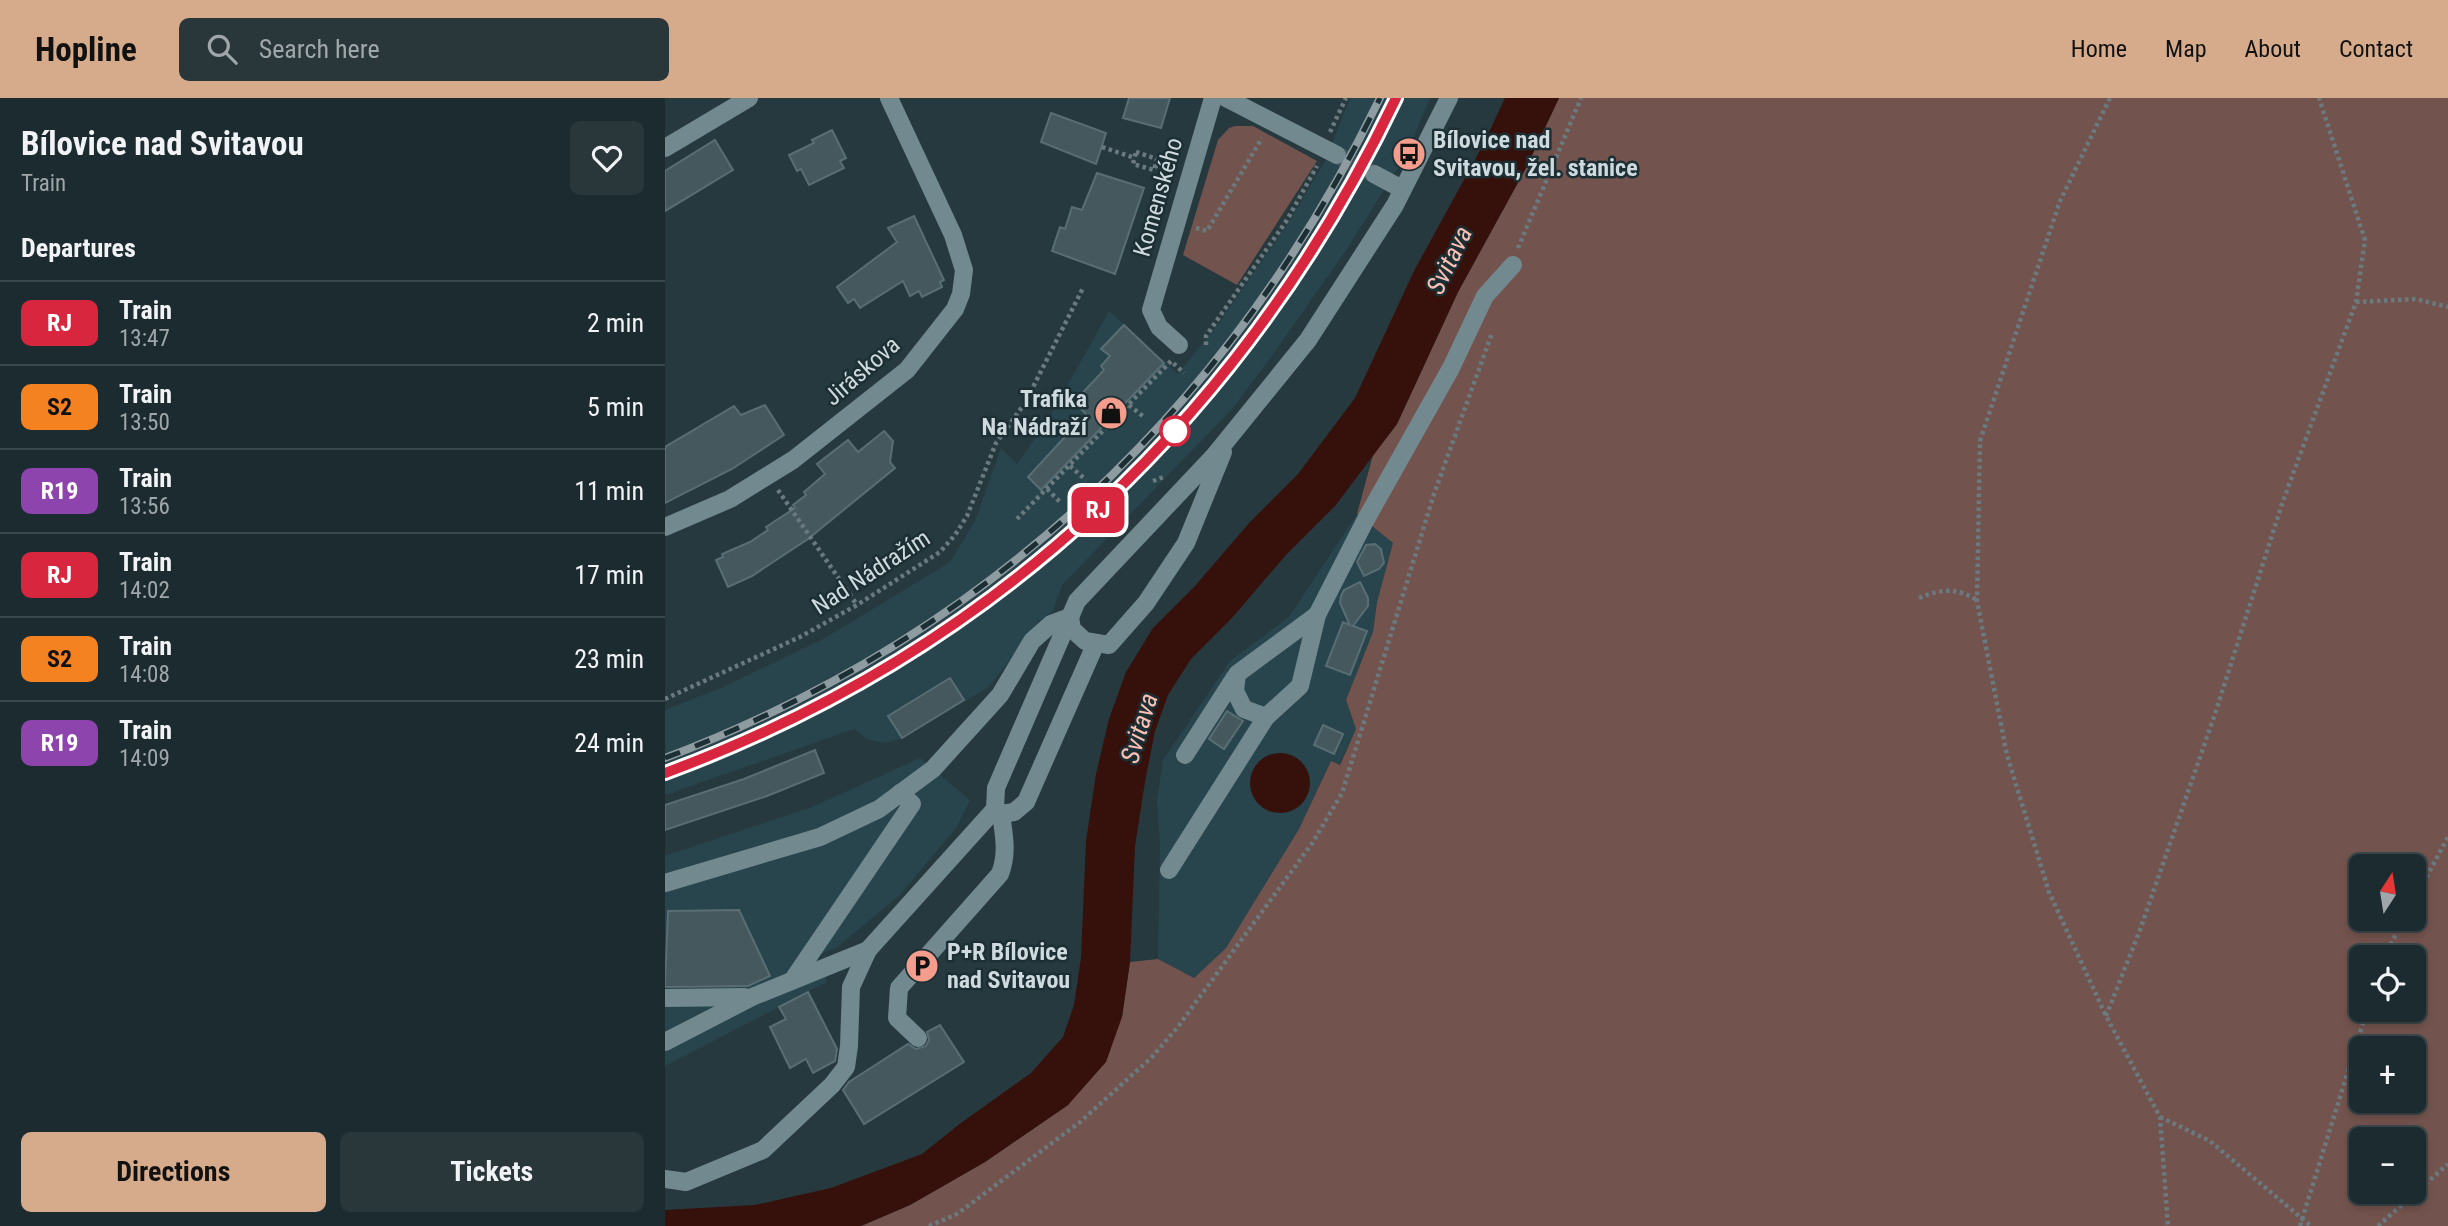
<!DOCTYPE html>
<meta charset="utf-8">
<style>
body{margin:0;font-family:"Roboto Condensed",sans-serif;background:#29373b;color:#f1f3f6;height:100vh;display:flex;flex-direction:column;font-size:26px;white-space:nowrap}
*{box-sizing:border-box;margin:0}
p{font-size:23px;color:#a0a7aa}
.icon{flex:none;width:38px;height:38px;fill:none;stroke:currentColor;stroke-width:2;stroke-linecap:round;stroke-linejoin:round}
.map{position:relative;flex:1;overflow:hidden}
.side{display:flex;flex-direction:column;background:#1c2b2f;width:665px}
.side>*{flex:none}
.badge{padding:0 14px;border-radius:10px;font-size:24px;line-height:46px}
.needle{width:46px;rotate:12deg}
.fabs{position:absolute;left:1684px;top:756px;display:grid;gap:14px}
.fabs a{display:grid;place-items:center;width:77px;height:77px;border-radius:10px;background:#1c2b2f;box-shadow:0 4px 10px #0003,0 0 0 2px #3a474b;font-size:35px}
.map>.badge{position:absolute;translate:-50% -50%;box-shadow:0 0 0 4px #fff}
h2{padding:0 21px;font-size:26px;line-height:63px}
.round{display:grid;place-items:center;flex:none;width:74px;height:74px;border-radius:10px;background:#29373b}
.overview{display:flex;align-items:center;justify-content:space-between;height:119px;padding:0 21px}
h1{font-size:33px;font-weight:700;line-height:52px}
.primary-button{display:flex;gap:14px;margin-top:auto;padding:14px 21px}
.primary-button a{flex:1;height:80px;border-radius:10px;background:#d6ab8b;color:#111;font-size:28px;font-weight:700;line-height:80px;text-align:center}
.primary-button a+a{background:#29373b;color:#f1f3f6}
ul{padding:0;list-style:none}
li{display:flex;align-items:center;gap:21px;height:84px;padding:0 21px;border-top:2px solid #3a474b}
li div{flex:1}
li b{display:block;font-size:26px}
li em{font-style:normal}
li .badge{min-width:77px;font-weight:700;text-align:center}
header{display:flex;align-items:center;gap:42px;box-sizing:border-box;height:98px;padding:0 35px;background:#d6ab8b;color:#111}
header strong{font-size:33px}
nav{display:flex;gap:38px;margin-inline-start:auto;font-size:24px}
.search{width:490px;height:63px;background:#29373b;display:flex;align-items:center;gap:18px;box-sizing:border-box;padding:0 24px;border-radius:10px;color:#a0a7aa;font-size:26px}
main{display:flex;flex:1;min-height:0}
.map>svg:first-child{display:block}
</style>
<header>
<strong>Hopline</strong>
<div class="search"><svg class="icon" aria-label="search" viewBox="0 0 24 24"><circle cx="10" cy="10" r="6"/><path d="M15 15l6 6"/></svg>Search here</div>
<nav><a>Home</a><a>Map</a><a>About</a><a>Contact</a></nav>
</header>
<main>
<section class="side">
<div class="overview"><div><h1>Bílovice nad Svitavou</h1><p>Train</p></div><a class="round"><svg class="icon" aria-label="heart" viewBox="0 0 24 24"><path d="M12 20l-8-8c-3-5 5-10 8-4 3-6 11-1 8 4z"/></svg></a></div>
<h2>Departures</h2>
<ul>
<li><span class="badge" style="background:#d7263d;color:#fff">RJ</span><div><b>Train</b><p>13:47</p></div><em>2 min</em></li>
<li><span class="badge" style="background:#f58220;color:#111">S2</span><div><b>Train</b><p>13:50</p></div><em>5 min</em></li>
<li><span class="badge" style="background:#8e44ad;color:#fff">R19</span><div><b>Train</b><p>13:56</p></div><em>11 min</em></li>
<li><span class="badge" style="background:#d7263d;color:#fff">RJ</span><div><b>Train</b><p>14:02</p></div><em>17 min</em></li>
<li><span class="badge" style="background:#f58220;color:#111">S2</span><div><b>Train</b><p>14:08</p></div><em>23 min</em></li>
<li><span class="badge" style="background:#8e44ad;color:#fff">R19</span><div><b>Train</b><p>14:09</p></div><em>24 min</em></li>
</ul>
<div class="primary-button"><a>Directions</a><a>Tickets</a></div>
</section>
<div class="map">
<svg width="1783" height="1128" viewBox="0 0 1783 1128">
<rect width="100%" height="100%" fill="#26393f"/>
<g fill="#28444c">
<path d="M685 0H765L741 57 682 151 604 262 567 311 397 487 388 513 374 523 324 589 237 640 220 645 204 642 189 631 0 697V612L58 589 160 540 285 464 310 423 336 350 352 366 386 317 444 213 513 276 554 225 625 122 660 63Z"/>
<path d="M692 416 728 445 712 503 708 534 681 602 691 631 674 667 665 664 634 731 561 850 529 880 493 861 495 747 492 703 498 662 565 563 624 519Z"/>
<path d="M255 660 305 702 291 730 235 797 171 850 151 858 162 884 0 968V758L147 709Z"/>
</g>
<g fill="#73534d" fill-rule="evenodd">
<path d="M894 0H1783V1128H196L245 1107 320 1064 403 1007 457 919 465 864 493 861 529 880 561 850 634 731 666 663 675 667 691 631 681 602 708 534 712 504 728 445 692 416 708 357 732 326 793 194 861 70ZM1696 768H1748V821H1696ZM1696 859H1748V912H1696ZM1696 950H1748V1003H1696ZM1696 1041H1748V1094H1696Z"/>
<path d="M570 28H588L652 63 572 187 518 157 553 42 564 30Z"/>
</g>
<g fill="#36100a">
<path d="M840 0H894L861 70 793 194 732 326 670 408 621 457 566 521 526 561 503 597 490 633 480 684 470 748 465 864 457 919 441 964 403 1007 320 1064 245 1107 196 1128H0V1112L90 1107 166 1090 257 1056 296 1025 366 975 398 939 409 907 416 860 421 743 431 676 444 621 461 574 488 530 530 488 585 424 633 376 690 300 749 173 818 47Z"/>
<circle cx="615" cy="685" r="30"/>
</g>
<g fill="#44585e" stroke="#596e74" stroke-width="2">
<path d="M464 0H505L496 30 458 20Z"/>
<path d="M386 15 441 35 431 66 376 44Z"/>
<path d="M167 32 181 60 175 63 179 70 144 87 136 71 132 73 124 57 149 45 147 42Z"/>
<path d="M50 42 68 72 0 113V73Z"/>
<path d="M432 75 479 90 450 176 387 153 395 129 400 131 407 109 417 112Z"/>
<path d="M249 118 279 182 275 184 277 189 257 199 254 193 245 198 238 183 195 210 189 201 183 205 172 189 232 144 223 130Z"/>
<path d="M459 227 499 265 376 392 363 379 421 316 409 304 439 272 436 268 445 258 436 251Z"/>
<path d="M100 307 119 337 67 371 0 405V349L69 308 76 317Z"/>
<path d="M219 333 228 343 225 364 230 370 143 441 87 478 63 489 51 462 58 459 57 456 85 444 103 432 101 429 130 410 128 407 141 397 139 394 160 376 152 366 183 342 193 354Z"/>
<path d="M710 446 716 451 719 465 714 471 699 478 692 464 701 447Z"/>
<path d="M695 484 703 500V508L688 528 702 533 685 577 661 568 678 524 685 527 675 505 676 498 679 492Z"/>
<path d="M285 580 299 602 237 640 223 618Z"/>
<path d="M562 613 578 623 559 651 544 641Z"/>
<path d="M658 627 678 636 669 656 649 647Z"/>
<path d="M150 652 159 675 102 698 0 732V707L79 681Z"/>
<path d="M74 812 105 878 83 888 0 889 3 813Z"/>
<path d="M143 894 172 951 170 963 148 975 141 961 125 970 105 929 121 921 114 909Z"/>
<path d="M275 927 299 964 199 1026 178 992 184 984 243 946 251 951 261 948 264 942 262 934Z"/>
</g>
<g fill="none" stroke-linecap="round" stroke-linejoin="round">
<path stroke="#3f5157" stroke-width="18" stroke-dasharray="18 9" stroke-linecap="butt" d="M672 57 709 76"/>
<g stroke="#6a7a7f" stroke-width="4.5" stroke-dasharray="3.5 3.5" stroke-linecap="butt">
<path d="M1445 0 1395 103 1315 343 1312 503 1342 657 1384 794 1441 918 1495 1019 1503 1128"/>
<path d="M665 34 681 0"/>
<path d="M437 49 470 60"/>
<path d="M471 54 492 61 489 72 468 66Z"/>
<path d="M490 67 506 72"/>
<path d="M531 130 542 133 597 40"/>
<path d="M853 150 916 0"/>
<path d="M1691 204 1751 201 1783 209"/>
<path d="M541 247V238L622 122 652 68"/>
<path d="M464 307 480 320"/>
<path d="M405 368 421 382"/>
<path d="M488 383 501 378"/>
<path d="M382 391 395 404"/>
<path d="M113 392 192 507"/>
<path d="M352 421 506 263 519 275"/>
<path d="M1254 500C1276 491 1291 489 1312 502"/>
<path d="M0 601 135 539 192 507 275 454 290 437 302 418 331 345 360 305 418 190"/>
<path d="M1748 804 1783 739"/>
<path d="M1719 859 1739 821"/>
<path d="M1441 918 1475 832 1550 616 1617 406 1691 204 1700 142 1654 0"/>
<path d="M1495 1019 1545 1043 1646 1128"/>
<path d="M264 1128 292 1116 415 1024 486 960 512 930 648 744 677 695 769 396 827 235"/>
<path d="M1635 1128 1702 912"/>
<path d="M1713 1128 1783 1066"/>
</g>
<g stroke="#728990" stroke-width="18">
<path d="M561 0 672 57"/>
<path d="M0 50 84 0"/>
<path d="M709 76 737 91"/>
<path d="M514 247 494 229 486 212 548 0"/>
<path d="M0 429 65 401 128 362 242 272 290 211 296 196 299 172 288 137 224 0"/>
<path d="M405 519 407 531 420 543 444 547 481 505 521 445 558 354"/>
<path d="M431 545 361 704 349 714 336 716 330 711 331 690 412 503 549 358 643 242 730 107 784 0"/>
<path d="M601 619 579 611 570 593 572 576 652 517"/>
<path d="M520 657 570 579"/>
<path d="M504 772 601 619 635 588 652 517 700 423 786 270 820 198 848 167"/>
<path d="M0 785 155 739 214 711 268 671 335 597 367 543 386 526 405 519"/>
<path d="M127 883 247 706 235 695"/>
<path d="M0 900 80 899"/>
<path d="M253 940 232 920 234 890 335 776C343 755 339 738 336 716"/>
<path d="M0 944 87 899 203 852"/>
<path d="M0 1081 21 1084 98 1052 167 987 181 969 184 948 186 889 203 852 330 711"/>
</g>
<defs>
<g id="rail">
<path d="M0 660C323 538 565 310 715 0"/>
<path d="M0 675C331 553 580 317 731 0"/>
</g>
</defs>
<use href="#rail" stroke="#8e9ca1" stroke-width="8"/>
<use href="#rail" stroke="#1c2f34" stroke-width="5" stroke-dasharray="16" stroke-linecap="butt"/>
</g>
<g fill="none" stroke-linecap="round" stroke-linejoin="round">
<defs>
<path id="line" d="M0 675C331 553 579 317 731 0"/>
</defs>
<use href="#line" stroke="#fff" stroke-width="16"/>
<use href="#line" stroke="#d7263d" stroke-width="10"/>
</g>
<defs>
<symbol id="bus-disc" viewBox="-11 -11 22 22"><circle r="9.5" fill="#f49d8d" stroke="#1c2f34"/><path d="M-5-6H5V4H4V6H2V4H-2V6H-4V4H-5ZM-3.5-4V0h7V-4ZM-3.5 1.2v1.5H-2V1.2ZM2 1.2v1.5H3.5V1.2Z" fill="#111"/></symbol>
<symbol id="shop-disc" viewBox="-11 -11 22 22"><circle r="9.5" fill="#f49d8d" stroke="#1c2f34"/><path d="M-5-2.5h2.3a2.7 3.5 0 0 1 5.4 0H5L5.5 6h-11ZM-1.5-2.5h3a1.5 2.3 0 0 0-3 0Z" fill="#111"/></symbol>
<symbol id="parking-disc" viewBox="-11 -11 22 22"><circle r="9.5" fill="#f49d8d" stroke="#1c2f34"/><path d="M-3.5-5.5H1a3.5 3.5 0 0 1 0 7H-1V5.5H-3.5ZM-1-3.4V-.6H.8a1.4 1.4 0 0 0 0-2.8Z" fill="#111"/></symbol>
</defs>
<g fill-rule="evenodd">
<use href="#bus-disc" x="725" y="37" width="38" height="38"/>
<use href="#shop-disc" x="427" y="296" width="38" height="38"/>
<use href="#parking-disc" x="238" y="849" width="38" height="38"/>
</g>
<circle fill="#fff" stroke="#d7263d" stroke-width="3.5" cx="510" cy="333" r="14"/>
<g text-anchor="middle" stroke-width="5" stroke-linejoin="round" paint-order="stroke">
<g font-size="24" font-weight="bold" fill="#cfdade" stroke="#1c2f34" text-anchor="start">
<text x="768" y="50">Bílovice nad<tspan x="768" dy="28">Svitavou, žel. stanice</tspan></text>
<text x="422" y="309" text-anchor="end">Trafika<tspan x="422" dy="28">Na Nádraží</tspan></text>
<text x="282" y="862">P+R Bílovice<tspan x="282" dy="28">nad Svitavou</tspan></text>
</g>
<g font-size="24" fill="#cfdade" stroke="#1c2f34">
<text transform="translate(493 99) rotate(-74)" y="8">Komenského</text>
<text transform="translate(197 273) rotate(-41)" y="8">Jiráskova</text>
<text transform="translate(206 474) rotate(-33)" y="8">Nad Nádražím</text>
</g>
<g font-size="26" font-style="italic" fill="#ffc0b4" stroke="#1c2f34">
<text transform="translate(784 162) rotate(-64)" y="9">Svitava</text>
<text transform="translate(474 630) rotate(-73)" y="9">Svitava</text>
</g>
</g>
</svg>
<div class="fabs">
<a><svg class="needle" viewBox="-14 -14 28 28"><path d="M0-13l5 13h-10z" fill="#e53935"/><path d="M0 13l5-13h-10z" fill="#a0a7aa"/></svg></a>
<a><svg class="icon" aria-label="locate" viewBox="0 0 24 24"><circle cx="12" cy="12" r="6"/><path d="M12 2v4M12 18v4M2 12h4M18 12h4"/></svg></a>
<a>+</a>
<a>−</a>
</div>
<b class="badge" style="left:433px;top:412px;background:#d7263d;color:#fff">RJ</b>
</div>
</main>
